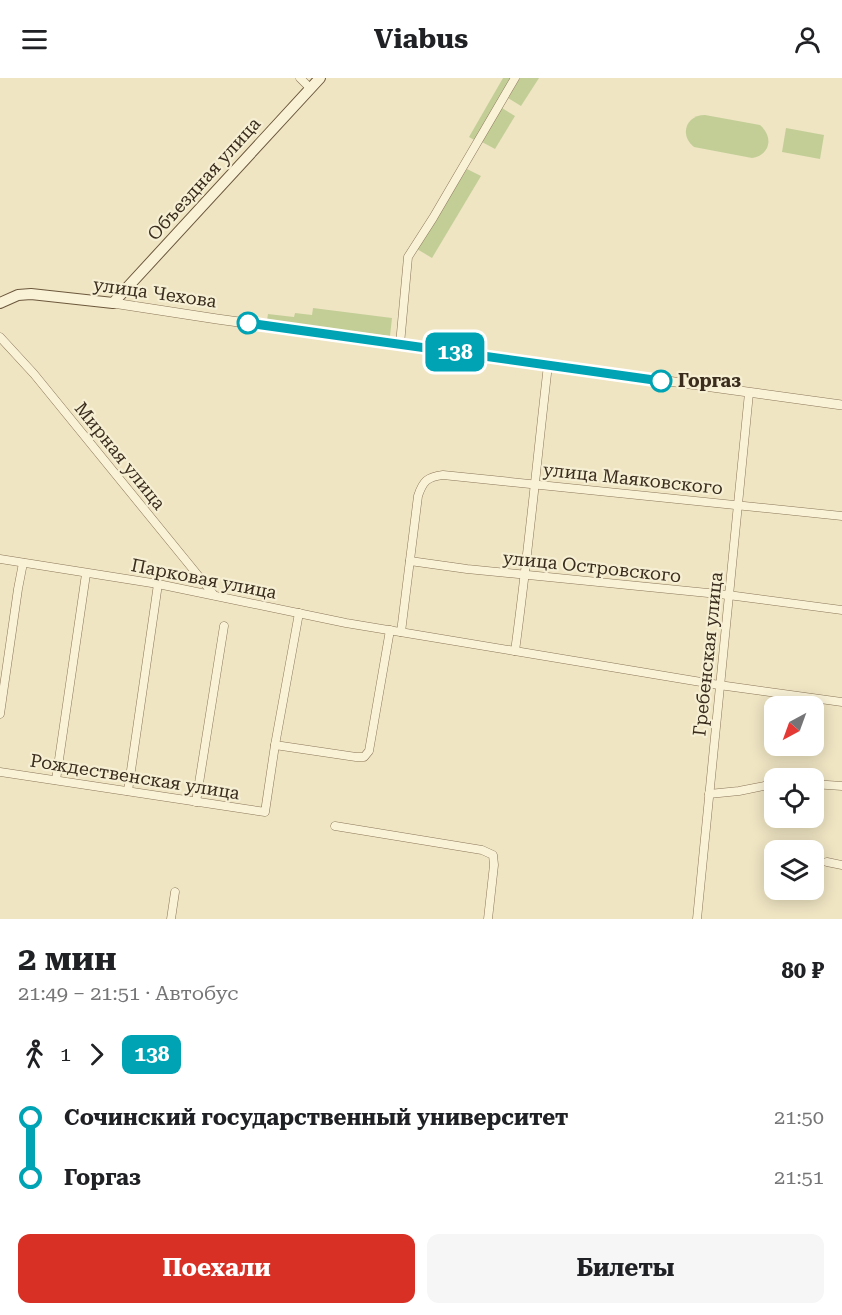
<!DOCTYPE html>
<html lang="ru">
<meta charset="utf-8">
<style>
body{margin:0;font-family:"Roboto Serif",serif;background:#f6f6f6;color:#202124;height:100vh;display:flex;flex-direction:column;font-size:22px;white-space:nowrap}
*{box-sizing:border-box;margin:0}
p{font-size:20px;color:#757577}
.icon{flex:none;width:33px;height:33px;fill:none;stroke:currentColor;stroke-width:2;stroke-linecap:round;stroke-linejoin:round}
.map{position:relative;height:841px;overflow:hidden}
.drawer{display:flex;flex-direction:column;background:#fff;flex:1}
.drawer>*{flex:none}
.badge{padding:0 12px;border-radius:9px;font-size:21px;line-height:39px}
.needle{width:39px;rotate:221deg}
.tools{position:absolute;left:764px;top:618px;display:grid;gap:12px}
.tools a{display:grid;place-items:center;width:60px;height:60px;border-radius:12px;background:#fff;box-shadow:0 3px 15px #0003;font-size:30px}
.map>.badge{position:absolute;translate:-50% -50%;box-shadow:0 0 0 3px #fff}
.legs{display:flex;align-items:center;gap:9px;height:66px;padding:0 18px;font-size:20px}
.legs p{margin-inline-start:auto}
.head{display:flex;align-items:center;justify-content:space-between;height:102px;padding:0 18px}
h1{font-size:33px;font-weight:700;line-height:45px}
.button{display:flex;gap:12px;margin-top:auto;padding:12px 18px}
.button a{flex:1;height:69px;border-radius:12px;background:#d93025;color:#fff;font-size:24px;font-weight:700;line-height:69px;text-align:center}
.button a+a{background:#f6f6f6;color:#202124}
ul{padding:0 18px;list-style:none}
li{display:flex;align-items:center;gap:21px;height:60px;font-size:22px}
li i{display:grid;place-items:center;width:9px;height:100%;margin:0 8px;background:currentColor}
li i::after{content:'';width:15px;height:15px;margin:-8px;border:4px solid;border-radius:50%;background:#fff}
li p{margin-inline-start:auto}
li:first-child i{background:linear-gradient(#0000 50%,currentColor 0)}
li:last-child i{background:linear-gradient(currentColor 50%,#0000 0)}
header{display:flex;justify-content:space-between;align-items:center;height:78px;padding:0 18px;background:#fff;font-size:27px;font-weight:700}
.map>svg:first-child{display:block}
</style>
<header><svg class="icon" aria-label="menu" viewBox="0 0 24 24"><path d="M4 6h16M4 12h16M4 18h16"/></svg>Viabus<svg class="icon" aria-label="person" viewBox="0 0 24 24"><circle cx="12" cy="8" r="4"/><path d="M4 21q1-7 8-7t8 7"/></svg></header>
<div class="map">
<svg width="842" height="841" viewBox="0 0 842 841">
<rect width="100%" height="100%" fill="#efe5c3"/>
<g fill="#c3ce97">
<path d="M503 0H513L476 63 469 59Z"/>
<path d="M520 0H539L521 28 508 20Z"/>
<path d="M502 30 515 38 495 71 482 64Z"/>
<path d="M705 37 760 47C774 59 770 77 752 80L694 69C679 57 686 37 705 37Z"/>
<path d="M786 50 824 57 820 81 782 74Z"/>
<path d="M467 91 481 98 432 180 417 171Z"/>
<path d="M313 230 392 240 390 258 267 242 268 236 294 239 295 235 312 237Z"/>
</g>
<g fill="none" stroke-linecap="round" stroke-linejoin="round">
<defs>
<g id="minor">
<path d="M300 0 310 10"/>
<path d="M0 259 34 296 214 517"/>
<path d="M400 266 408 179 433 140 515 0"/>
<path d="M0 481 158 506 346 545 719 607 842 624"/>
<path d="M410 483 467 491 728 517 842 532"/>
<path d="M401 554 418 418C423 403 427 399 443 397L842 438"/>
<path d="M515 573C528 478 537 382 548 287"/>
<path d="M0 636 18 511 23 485"/>
<path d="M275 667 356 679H364L369 673 390 552"/>
<path d="M0 694 265 734 275 667 299 535"/>
<path d="M56 702 86 496"/>
<path d="M813 706 842 708"/>
<path d="M128 713 158 506"/>
<path d="M709 716 739 713 774 706"/>
<path d="M196 724 224 548"/>
<path d="M335 748 482 772 493 777 494 787 488 841"/>
<path d="M827 784 842 787"/>
<path d="M171 841 175 814"/>
<path d="M697 841 749 315"/>
</g>
<path id="tertiary" d="M113 225 217 241 842 327"/>
<path id="secondary" d="M0 225 18 217 31 216 113 225 320 0"/>
</defs>
<use href="#minor" stroke="#8a7759" stroke-width="9"/>
<use href="#tertiary" stroke="#8a7759" stroke-width="10"/>
<use href="#secondary" stroke="#6c583c" stroke-width="12"/>
<use href="#minor" stroke="#faf2d7" stroke-width="8"/>
<use href="#tertiary" stroke="#faf2d7" stroke-width="9"/>
<use href="#secondary" stroke="#faf2d7" stroke-width="10"/>
</g>
<g fill="none" stroke-linecap="round" stroke-linejoin="round">
<defs>
<path id="line-1" d="M248 245 661 303"/>
</defs>
<use href="#line-1" stroke="#fff" stroke-width="14"/>
<use href="#line-1" stroke="#00a3b4" stroke-width="9"/>
</g>
<g fill="#fff" stroke="#00a3b4" stroke-width="3">
<circle cx="248" cy="245" r="10"/>
<circle cx="661" cy="303" r="10"/>
</g>
<g text-anchor="middle" stroke-width="4.5" stroke-linejoin="round" paint-order="stroke">
<g font-size="18" fill="#3a2d1e" stroke="#f6efd3">
<text transform="translate(204 101) rotate(-48)" y="6">Объездная улица</text>
<text transform="translate(155 215) rotate(8)" y="6">улица Чехова</text>
<text transform="translate(120 378) rotate(51)" y="6">Мирная улица</text>
<text transform="translate(633 401) rotate(6)" y="6">улица Маяковского</text>
<text transform="translate(592 489) rotate(6)" y="6">улица Островского</text>
<text transform="translate(204 501) rotate(11)" y="6">Парковая улица</text>
<text transform="translate(708 576) rotate(-84)" y="6">Гребенская улица</text>
<text transform="translate(135 699) rotate(9)" y="6">Рождественская улица</text>
</g>
<g font-size="18" font-weight="bold" fill="#3a2d1e" stroke="#f6efd3" text-anchor="start">
<text x="678" y="309">Горгаз</text>
</g>
</g>
</svg>
<div class="tools">
<a><svg class="needle" viewBox="-14 -14 28 28"><path d="M0-13l5 13h-10z" fill="#e53935"/><path d="M0 13l5-13h-10z" fill="#757577"/></svg></a>
<a><svg class="icon" aria-label="locate" viewBox="0 0 24 24"><circle cx="12" cy="12" r="6"/><path d="M12 2v4M12 18v4M2 12h4M18 12h4"/></svg></a>
<a><svg class="icon" aria-label="layers" viewBox="0 0 24 24"><path d="M12 4l9 5-9 5-9-5zM3 14l9 5 9-5"/></svg></a>
</div>
<b class="badge" style="left:455px;top:274px;background:#00a3b4;color:#fff">138</b>
</div>
<section class="drawer">
<div class="head"><div><h1>2 мин</h1><p>21:49 – 21:51 · Автобус</p></div><b>80 ₽</b></div>
<div class="legs"><svg class="icon" aria-label="walk" viewBox="0 0 24 24"><circle cx="13" cy="4" r="2"/><path d="M13 8l-2 6 4 7M11 14l-3 7M7 12l3-4h3l4 4"/></svg>1<svg class="icon" aria-label="forward" viewBox="0 0 24 24"><path d="M9 5l7 7-7 7"/></svg><b class="badge" style="background:#00a3b4;color:#fff">138</b></div>
<ul>
<li><i style="color:#00a3b4"></i><b>Сочинский государственный университет</b><p>21:50</p></li>
<li><i style="color:#00a3b4"></i><b>Горгаз</b><p>21:51</p></li>
</ul>
<div class="button"><a>Поехали</a><a>Билеты</a></div>
</section>
